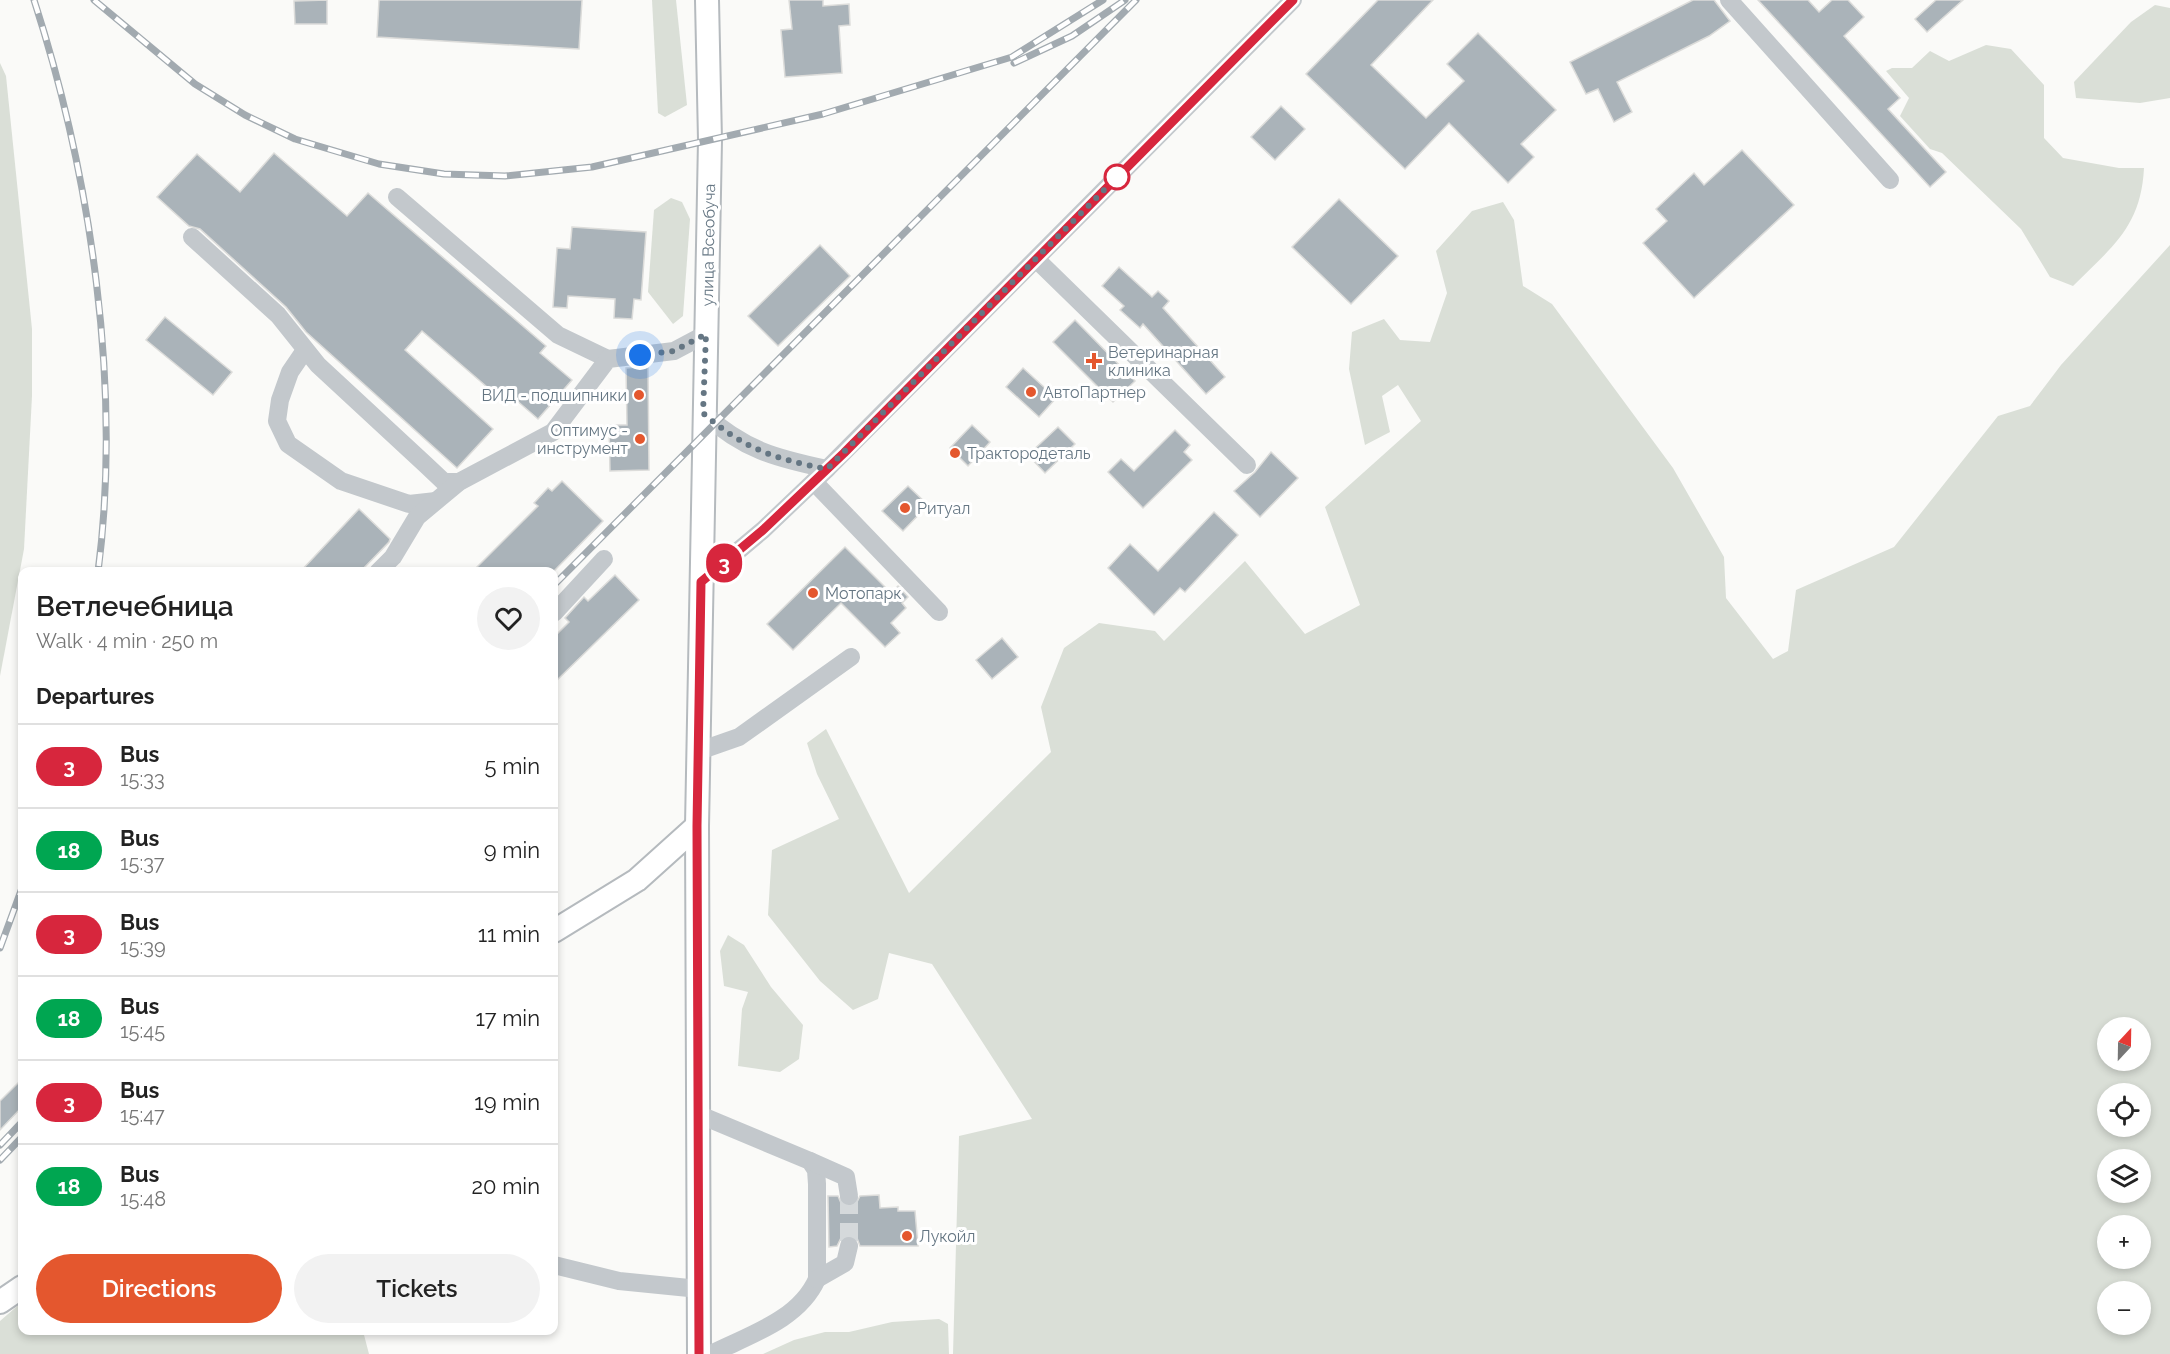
<!DOCTYPE html>
<meta charset="utf-8">
<style>
body{margin:0;font-family:Raleway,sans-serif;background:#f2f2f2;color:#222;height:100vh;display:flex;flex-direction:column;font-size:22px;white-space:nowrap}
*{box-sizing:border-box;margin:0}
p{font-size:20px;color:#767676}
.icon{flex:none;width:33px;height:33px;fill:none;stroke:currentColor;stroke-width:2;stroke-linecap:round;stroke-linejoin:round}
.map{position:relative;flex:1;overflow:hidden}
.side{position:absolute;left:18px;top:567px;width:540px;height:768px;display:flex;flex-direction:column;background:#fff;border-radius:12px;box-shadow:0 3px 9px #0003}
.side>*{flex:none}
.badge{padding:0 12px;border-radius:20px;font-size:21px;line-height:39px}
.needle{width:39px;rotate:22deg}
.fabs{position:absolute;left:2097px;top:1017px;display:grid;gap:12px}
.fabs a{display:grid;place-items:center;width:54px;height:54px;border-radius:50%;background:#fff;box-shadow:0 3px 9px #0003;font-size:30px}
.you{position:absolute;width:30px;height:30px;margin:-15px;border:4px solid #fff;border-radius:50%;background:#1a73e8;box-shadow:0 0 0 9px #1a73e833}
.map>.badge{position:absolute;translate:-50% -50%;box-shadow:0 0 0 3px #fff}
h2{padding:0 18px;font-size:22px;line-height:54px}
.round{display:grid;place-items:center;flex:none;width:63px;height:63px;border-radius:32px;background:#f2f2f2}
.head{display:flex;align-items:center;justify-content:space-between;height:102px;padding:0 18px}
h1{font-size:28px;font-weight:600;line-height:45px}
.action{display:flex;gap:12px;margin-top:auto;padding:12px 18px}
.action a{flex:1;height:69px;border-radius:36px;background:#e4572e;color:#fff;font-size:24px;font-weight:600;line-height:69px;text-align:center}
.action a+a{background:#f2f2f2;color:#222}
ul{padding:0;list-style:none}
li{display:flex;align-items:center;gap:18px;height:84px;padding:0 18px;border-top:2px solid #e0e0e0}
li div{flex:1}
li b{display:block;font-size:22px}
li em{font-style:normal}
li .badge{min-width:66px;font-weight:700;text-align:center}
.map>svg:first-child{display:block}
</style>
<div class="map">
<svg width="2170" height="1354" viewBox="0 0 2170 1354">
<rect width="100%" height="100%" fill="#fafaf8"/>
<g fill="#dadfd7" fill-rule="evenodd">
<path d="M652 0H676L687 105 665 117 658 113Z"/>
<path d="M2155 5 2170 8V98L2140 103 2076 98 2074 82 2131 22Z"/>
<path d="M1986 45 2011 49 2044 85V138L2063 158 2119 168H2144C2141 227 2112 247 2073 286L2050 277 2021 229 1942 153 1930 149 1900 116 1909 98 1886 71 1892 68H1912L1930 51 1949 61Z"/>
<path d="M0 63 6 76 32 329V396L24 549 0 676Z"/>
<path d="M671 198 682 202 690 219 683 316 673 324 648 292 654 210Z"/>
<path d="M1503 202 1514 220 1523 286 1552 304 1673 468 1724 557 1726 598 1773 659 1788 651 1796 590 1894 547 1998 416 2030 406 2061 365 2170 245V1354H953L959 1136 1032 1119 932 964 889 953 878 999 853 1010 820 981 768 915 772 850 839 819 817 774 807 743 826 729 909 893 1051 752 1041 707 1064 648 1099 623 1155 631 1164 641 1245 561 1305 634 1360 605 1325 507 1421 421 1398 385 1382 396 1390 432 1365 445 1349 369 1352 332 1384 319 1400 340 1430 342 1447 293 1436 251 1472 211ZM2108 1028H2140V1060H2108ZM2108 1094H2140V1126H2108ZM2108 1160H2140V1192H2108ZM2108 1226H2140V1258H2108ZM2108 1292H2140V1324H2108Z"/>
<path d="M728 935 744 945 771 987 803 1025 799 1059 780 1072 738 1066 742 1009 748 992 724 986 720 951Z"/>
<path d="M22 1302V1330L363 1331 369 1354H0V1321Z"/>
<path d="M939 1319 948 1324 949 1354H763L794 1340 825 1332H849L892 1322Z"/>
</g>
<g fill="#aab3b9" stroke="#dcdcda" stroke-width="1.5">
<path d="M327 0V24H295L294 1Z"/>
<path d="M379 0H582L579 49 377 37Z"/>
<path d="M789 0H823V6L849 4 850 25 839 26 842 73 785 77 781 30 792 29Z"/>
<path d="M1378 0H1433L1371 65 1426 118 1464 81 1447 64 1478 33 1556 110 1521 144 1534 157 1508 183 1449 123 1405 169 1306 74Z"/>
<path d="M1693 0H1714L1730 21 1709 36 1617 82 1632 112 1614 122 1598 89 1586 94 1570 62Z"/>
<path d="M1758 0H1808L1819 12 1832 0H1848L1864 17 1844 36 1900 98 1888 109 1946 172 1930 187Z"/>
<path d="M1936 0H1963L1927 32 1915 19Z"/>
<path d="M1281 106 1305 129 1275 160 1251 137Z"/>
<path d="M1742 150 1794 205 1694 298 1643 243 1667 221 1656 209 1694 173 1704 185Z"/>
<path d="M274 153 347 216 368 193 546 346 540 353 572 380 538 419 507 392 501 399 422 331 405 350 493 429 457 468 306 332 286 307 200 229 189 226 157 197 197 154 240 192Z"/>
<path d="M1339 199 1398 256 1351 304 1292 247Z"/>
<path d="M572 227 646 232 641 300 634 299 632 319 614 318 615 299 568 296 567 308 553 307 557 248 570 249Z"/>
<path d="M820 245 850 276 778 346 748 316Z"/>
<path d="M1119 267 1152 297 1158 291 1169 301 1163 308 1225 377 1206 394 1143 324 1140 328 1120 310 1124 306 1102 286Z"/>
<path d="M165 317 232 372 213 395 146 340Z"/>
<path d="M1075 320 1135 381 1113 402 1053 342Z"/>
<path d="M648 366 649 470 610 471 609 425H627L626 368Z"/>
<path d="M1023 368 1056 398 1039 417 1006 387Z"/>
<path d="M972 425 990 442 968 466 950 448Z"/>
<path d="M1058 427 1075 444 1045 473 1028 455Z"/>
<path d="M1175 430 1190 445 1184 452 1192 460 1143 508 1108 472 1121 459 1134 471Z"/>
<path d="M1271 452 1298 478 1260 517 1234 491 1255 472Z"/>
<path d="M562 481 603 521 553 572H472L538 506 534 503 548 488 552 491Z"/>
<path d="M908 486 928 505 903 531 882 511Z"/>
<path d="M359 509 390 539 389 542 360 572H300Z"/>
<path d="M1214 512 1238 535 1185 592 1180 588 1154 615 1108 568 1130 544 1158 571Z"/>
<path d="M845 547 891 593 898 586 908 597 902 603 906 608 891 623 900 633 885 647 841 603 793 650 767 624Z"/>
<path d="M615 575 639 600 554 683V637L569 622 565 618 584 597 588 601Z"/>
<path d="M1002 638 1018 657 992 679 976 660Z"/>
<path d="M22 1079V1107L0 1130V1101Z"/>
<path d="M879 1195 880 1208 898 1207V1211H915L918 1246H860L857 1238 851 1235 841 1238 837 1246 829 1247 828 1196H838L841 1203 850 1207 856 1204 860 1196Z"/>
</g>
<g fill="none" stroke-linecap="round" stroke-linejoin="round">
<path stroke="#d5d9db" stroke-width="18" stroke-dasharray="18 9" stroke-linecap="butt" d="M849 1196V1246"/>
<defs>
<g id="major">
<path d="M554 931 637 880 697 826"/>
<path d="M0 1302 22 1287"/>
<path d="M699 1354 697 826 710 140 707 0"/>
</g>
</defs>
<use href="#major" stroke="#b5babe" stroke-width="26"/>
<g stroke="#c3c8cc" stroke-width="18">
<path d="M1729 0 1890 180"/>
<path d="M397 197 558 335 608 359"/>
<path d="M192 237 278 315 318 365 426 465 444 482H459"/>
<path d="M1037 260 1247 465"/>
<path d="M305 350 290 372 280 400 277 421 288 444 341 481 409 504 436 501"/>
<path d="M703 413C744 450 775 458 827 469"/>
<path d="M814 482 939 612"/>
<path d="M378 572 393 557 417 517 459 482 553 432 608 359 674 351 706 334"/>
<path d="M701 582 763 530 827 469 1293 0"/>
<path d="M554 613 604 559"/>
<path d="M699 751 739 737 851 657"/>
<path d="M700 1115 810 1161 816 1170 817 1184V1279C799 1320 749 1335 711 1354"/>
<path d="M810 1161 846 1177 849 1196"/>
<path d="M554 1265 619 1281 699 1289"/>
<path d="M817 1279 845 1263 849 1246"/>
</g>
<use href="#major" stroke="#fff" stroke-width="22"/>
<defs>
<g id="rail">
<path d="M34 0C91 176 122 387 98 572"/>
<path d="M94 0 195 84 245 115 295 139 379 164 444 174 505 176 592 167 823 114 1012 57 1103 0"/>
<path d="M1014 63 1072 36 1125 0"/>
<path d="M554 585 1136 0"/>
<path d="M0 948 22 888"/>
<path d="M0 1145 22 1122"/>
<path d="M0 1160 22 1137"/>
</g>
</defs>
<use href="#rail" stroke="#a2aab0" stroke-width="7"/>
<use href="#rail" stroke="#fff" stroke-width="4.5" stroke-dasharray="14" stroke-linecap="butt"/>
</g>
<g fill="none" stroke-linecap="round" stroke-linejoin="round">
<defs>
<path id="line" d="M699 1354 697 826 701 582 763 530 844 453 1293 0"/>
</defs>
<use href="#line" stroke="#fff" stroke-width="14"/>
<use href="#line" stroke="#d7263d" stroke-width="9"/>
<path stroke="#657683" stroke-width="6" stroke-dasharray="0 10.8" d="M640 355 674 351 706 334 703 413C744 449 775 459 827 469L1117 177"/>
</g>
<circle fill="#fff" stroke="#d7263d" stroke-width="3" cx="1117" cy="177" r="12"/>
<g fill="#e4572e" stroke="#fff" stroke-width="2">
<path d="M1091 352h6v6h6v6h-6v6h-6v-6h-6v-6h6z"/>
<circle cx="1031" cy="392" r="6"/>
<circle cx="639" cy="395" r="6"/>
<circle cx="640" cy="439" r="6"/>
<circle cx="955" cy="453" r="6"/>
<circle cx="905" cy="508" r="6"/>
<circle cx="813" cy="593" r="6"/>
<circle cx="907" cy="1236" r="6"/>
</g>
<g text-anchor="middle" stroke-width="6" stroke-linejoin="round" paint-order="stroke">
<g font-size="16" fill="#657683" stroke="#fff">
<text transform="translate(708 245) rotate(-89)" y="6">улица Всеобуча</text>
</g>
<g font-size="16" fill="#657683" stroke="#fff" text-anchor="start">
<text x="1108" y="358">Ветеринарная<tspan x="1108" dy="18">клиника</tspan></text>
<text x="1043" y="398">АвтоПартнер</text>
<text x="627" y="401" text-anchor="end">ВИД - подшипники</text>
<text x="628" y="436" text-anchor="end">Оптимус -<tspan x="628" dy="18">инструмент</tspan></text>
<text x="967" y="459">Трактородеталь</text>
<text x="917" y="514">Ритуал</text>
<text x="825" y="599">Мотопарк</text>
<text x="919" y="1242">Лукойл</text>
</g>
</g>
</svg>
<div class="fabs">
<a><svg class="needle" viewBox="-14 -14 28 28"><path d="M0-13l5 13h-10z" fill="#e53935"/><path d="M0 13l5-13h-10z" fill="#767676"/></svg></a>
<a><svg class="icon" aria-label="locate" viewBox="0 0 24 24"><circle cx="12" cy="12" r="6"/><path d="M12 2v4M12 18v4M2 12h4M18 12h4"/></svg></a>
<a><svg class="icon" aria-label="layers" viewBox="0 0 24 24"><path d="M12 4l9 5-9 5-9-5zM3 14l9 5 9-5"/></svg></a>
<a>+</a>
<a>−</a>
</div>
<div class="you" style="left:640px;top:355px"></div>
<b class="badge" style="left:724px;top:563px;background:#d7263d;color:#fff">3</b>
<section class="side">
<div class="head"><div><h1>Ветлечебница</h1><p>Walk · 4 min · 250 m</p></div><a class="round"><svg class="icon" aria-label="heart" viewBox="0 0 24 24"><path d="M12 20l-8-8c-3-5 5-10 8-4 3-6 11-1 8 4z"/></svg></a></div>
<h2>Departures</h2>
<ul>
<li><span class="badge" style="background:#d7263d;color:#fff">3</span><div><b>Bus</b><p>15:33</p></div><em>5 min</em></li>
<li><span class="badge" style="background:#00a651;color:#fff">18</span><div><b>Bus</b><p>15:37</p></div><em>9 min</em></li>
<li><span class="badge" style="background:#d7263d;color:#fff">3</span><div><b>Bus</b><p>15:39</p></div><em>11 min</em></li>
<li><span class="badge" style="background:#00a651;color:#fff">18</span><div><b>Bus</b><p>15:45</p></div><em>17 min</em></li>
<li><span class="badge" style="background:#d7263d;color:#fff">3</span><div><b>Bus</b><p>15:47</p></div><em>19 min</em></li>
<li><span class="badge" style="background:#00a651;color:#fff">18</span><div><b>Bus</b><p>15:48</p></div><em>20 min</em></li>
</ul>
<div class="action"><a>Directions</a><a>Tickets</a></div>
</section>
</div>
